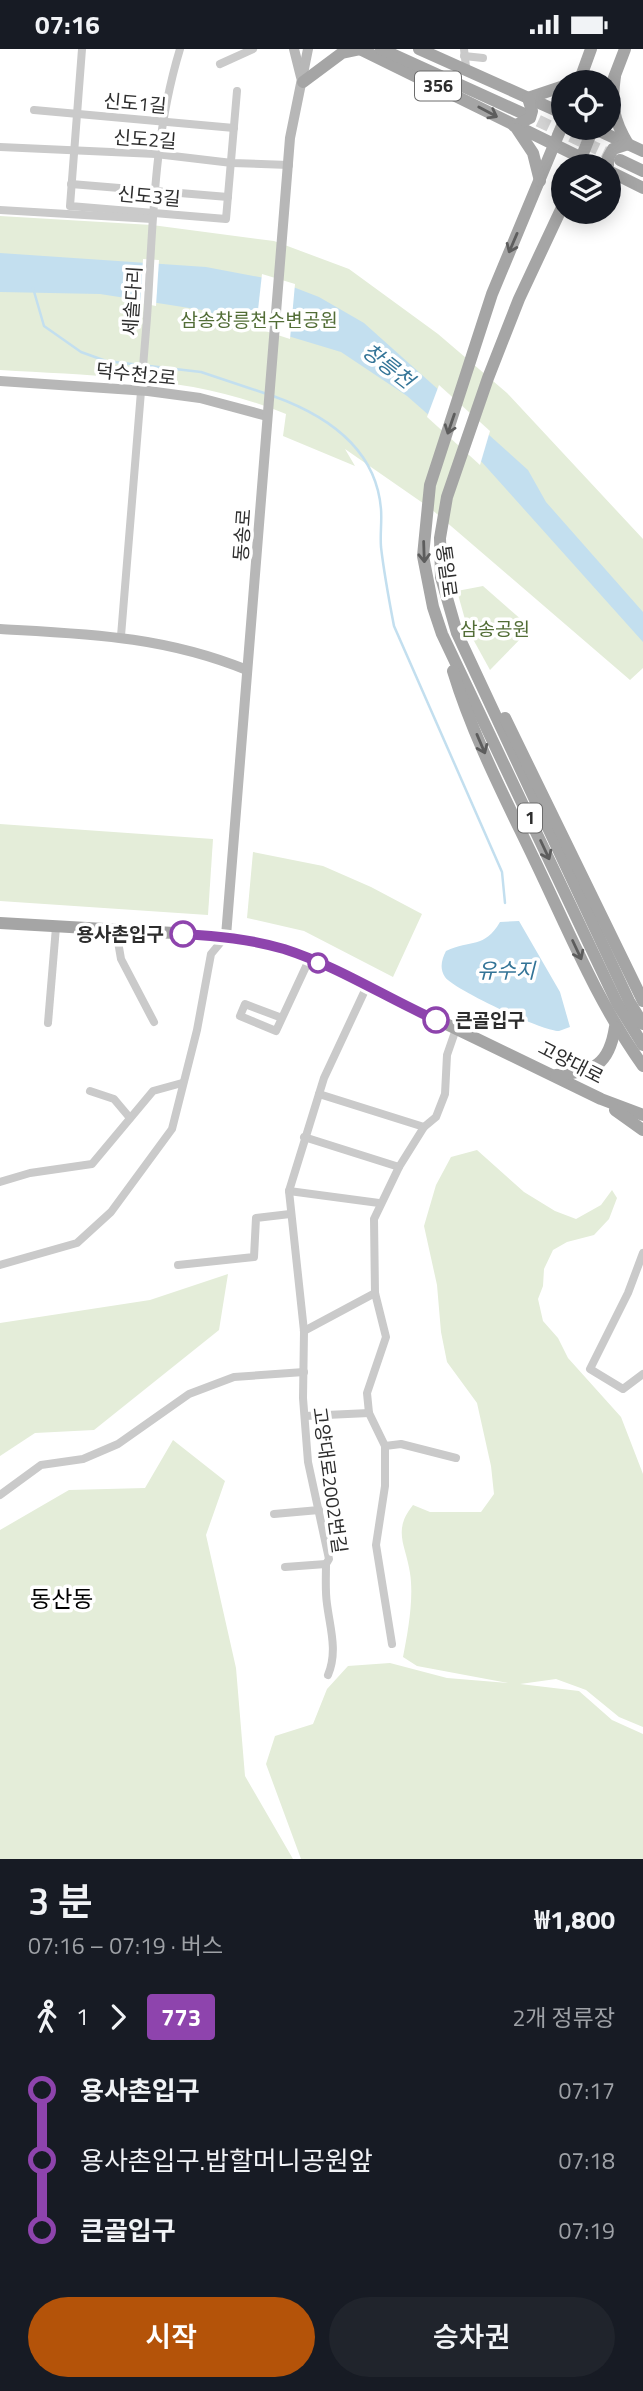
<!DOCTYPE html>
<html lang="ko">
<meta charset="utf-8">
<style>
body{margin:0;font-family:"Titillium Web","Noto Sans KR",sans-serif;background:#20242c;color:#f1f3f6;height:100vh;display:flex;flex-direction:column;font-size:26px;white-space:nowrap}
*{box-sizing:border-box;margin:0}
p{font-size:23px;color:#9ea1a6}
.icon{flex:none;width:38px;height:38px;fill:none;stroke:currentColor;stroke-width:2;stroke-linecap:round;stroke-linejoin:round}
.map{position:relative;height:1810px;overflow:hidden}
.drawer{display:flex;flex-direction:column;background:#171b24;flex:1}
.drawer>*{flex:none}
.badge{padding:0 14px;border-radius:5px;font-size:24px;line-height:46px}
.tools{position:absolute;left:551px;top:21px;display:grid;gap:14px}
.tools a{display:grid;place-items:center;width:70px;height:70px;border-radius:50%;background:#171b24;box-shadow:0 4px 18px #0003;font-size:35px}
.map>.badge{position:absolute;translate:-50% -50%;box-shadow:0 0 0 4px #fff}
.legs{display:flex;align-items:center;gap:10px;height:77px;padding:0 28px;font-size:23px}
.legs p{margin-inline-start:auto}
.head{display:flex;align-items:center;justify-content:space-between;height:119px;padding:0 28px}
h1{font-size:38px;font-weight:600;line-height:52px}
.action{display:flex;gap:14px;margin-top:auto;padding:14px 28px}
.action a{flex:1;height:80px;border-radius:42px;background:#b45309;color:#fff;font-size:28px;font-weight:600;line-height:80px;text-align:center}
.action a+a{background:#20242c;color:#f1f3f6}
ul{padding:0 28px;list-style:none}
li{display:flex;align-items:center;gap:24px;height:70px;font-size:26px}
li i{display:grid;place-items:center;width:10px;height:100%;margin:0 9px;background:currentColor}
li i::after{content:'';width:18px;height:18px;margin:-9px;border:5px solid;border-radius:50%;background:#171b24}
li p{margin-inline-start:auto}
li:first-child i{background:linear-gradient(#0000 50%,currentColor 0)}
li:last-child i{background:linear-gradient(currentColor 50%,#0000 0)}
.status{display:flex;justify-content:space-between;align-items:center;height:49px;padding:0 35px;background:#171b24;direction:ltr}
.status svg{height:19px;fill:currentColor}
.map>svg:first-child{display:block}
</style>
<div class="status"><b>07:16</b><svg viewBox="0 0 49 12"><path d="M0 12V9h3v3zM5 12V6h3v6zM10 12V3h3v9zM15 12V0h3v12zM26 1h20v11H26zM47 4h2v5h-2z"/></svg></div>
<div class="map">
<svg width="643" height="1810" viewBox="0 0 643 1810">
<rect width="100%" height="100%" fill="#fff"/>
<g fill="#e4edd9">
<path d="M0 167 152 176 274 192 349 220 438 285 507 344 643 490V619L630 631 430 459 345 400 355 417 283 387 286 365C195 327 96 327 0 321Z"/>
<path d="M483 537 531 579 490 621 468 581 457 542Z"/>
<path d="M0 775 213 790 208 866 0 852Z"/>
<path d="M253 803 323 817 371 838 422 865 393 928 304 882 247 869Z"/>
<path d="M477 1101 524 1143 555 1162 576 1170 601 1156 612 1141 617 1149 609 1170 594 1186 567 1193 553 1201 544 1220 543 1237 538 1250 543 1272 558 1289 568 1309 621 1368 643 1425V1678L619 1668 586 1641 556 1630 520 1635 579 1642 612 1671 643 1685V1810H301L266 1715 275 1687 313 1675 327 1640 348 1617 390 1614 447 1629 508 1634 417 1617 403 1608C408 1583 414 1549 410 1524 406 1496 392 1482 413 1456L430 1463H481L494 1445 491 1417 477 1354 447 1313 441 1283 437 1236 424 1177 436 1136 451 1108Z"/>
<path d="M228 1225 219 1281 94 1381 35 1384 0 1407V1274L150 1251Z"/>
<path d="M173 1391 225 1432 206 1486 236 1619 245 1727 293 1810H0V1481L69 1441 145 1439Z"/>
</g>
<g fill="#c3dfef">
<path d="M0 204 206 218 275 231 319 248 364 274 528 421 546 453 643 563V593L480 411 407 347 341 303 202 261 100 245 0 243Z"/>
<path d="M519 872 560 943 570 978C566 979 563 981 559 982 544 983 453 940 445 928 439 919 442 910 446 902 471 890 484 900 500 873Z"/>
</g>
<g fill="#fff">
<path d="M143 210 159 211 156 257 140 254Z"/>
<path d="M262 225 295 235 290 290 256 279Z"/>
<path d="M439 336 490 382 480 416 427 368Z"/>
</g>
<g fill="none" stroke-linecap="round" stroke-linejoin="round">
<g stroke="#c3dfef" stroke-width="2.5">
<path d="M33 239 44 277 81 303 106 312 201 323 267 345"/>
<path d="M273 347C326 366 376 399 381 460 382 472 380 485 381 498 384 524 389 551 394 577L502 823 505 854"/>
</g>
<path stroke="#d5d5d5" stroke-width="12" stroke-dasharray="12 6" stroke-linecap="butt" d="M522 64 619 110"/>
<g stroke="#cacaca" stroke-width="8">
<path d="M82 0 70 157 226 170 237 42"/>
<path d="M464 0 466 18"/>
<path d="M464 7 483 9"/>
<path d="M220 15 253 0"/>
<path d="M34 61 234 79"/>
<path d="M0 98 156 105 232 114 289 116"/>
<path d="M71 135 228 148"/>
<path d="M0 161 152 170"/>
<path d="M121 587C130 481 139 375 147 269 153 178 153 88 180 0"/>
<path d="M116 881 121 910 154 973"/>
<path d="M282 969 245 955 240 967 276 982 309 911"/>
<path d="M48 974 56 878"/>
<path d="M90 1042 114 1050 130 1069"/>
<path d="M319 1045 424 1078"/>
<path d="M304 1088 399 1118"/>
<path d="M0 1133 30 1124 92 1115 153 1042 182 1034"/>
<path d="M289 1142 379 1154"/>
<path d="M643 1204 628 1244 590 1320 623 1340 643 1325"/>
<path d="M0 1216 77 1194 111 1163 172 1080 197 981 211 905 226 887"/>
<path d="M178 1216 254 1208 256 1169 290 1165"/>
<path d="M304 1282 375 1244"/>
<path d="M305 1367 369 1364"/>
<path d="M385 1397 401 1395 456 1409"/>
<path d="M0 1446 41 1416 83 1410 118 1395 189 1345 234 1328 304 1323"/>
<path d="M274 1465 319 1461"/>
<path d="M285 1518 326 1515"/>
<path d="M392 1595 376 1496 385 1437V1397L369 1364 367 1344 386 1288 375 1244 374 1170 399 1118 424 1078 436 1068 445 1045 447 1006 456 980"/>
<path d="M328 1626C338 1602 330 1579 327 1555 325 1542 326 1528 326 1515L329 1510 308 1413 303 1349 304 1282 289 1142 324 1029 367 937"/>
</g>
<g stroke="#b7b7b7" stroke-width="10">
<path d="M294 0 301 28"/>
<path d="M0 332 148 342 200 349 267 367"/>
<path d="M0 580C89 585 163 587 247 621"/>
<path d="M226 887 290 89 308 0"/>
</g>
<g stroke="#a5a5a5" stroke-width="12">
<path d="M360 0 598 117"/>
<path d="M381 0 522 64"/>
<path d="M419 0 564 65"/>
<path d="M615 27C611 56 613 70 628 95"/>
<path d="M303 33 342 4 361 0"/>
<path d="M579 33 591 0"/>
<path d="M612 34 625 0"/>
<path d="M528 49 564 37"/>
<path d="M564 72 492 245 430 436 423 507 433 558 442 585 617 954 643 996"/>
<path d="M514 77 530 69 532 62 528 49"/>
<path d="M593 79 643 102"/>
<path d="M517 80 533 104 540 132"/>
<path d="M620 111 643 122"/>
<path d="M578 117 593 79"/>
<path d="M608 117V109L613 100 628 95"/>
<path d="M609 122 643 139"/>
<path d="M564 154 519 250 488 329 447 448 440 489 441 528 457 584 629 952 643 975"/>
<path d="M453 622C473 688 506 751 536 814 569 883 598 954 643 1017"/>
<path d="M505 669 643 952"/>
<path d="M0 874 226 887 284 900 341 924 601 1050 643 1066"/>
<path d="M556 1026C594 1022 609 1017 615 978"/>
<path d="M615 1061 643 1081"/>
</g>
</g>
<defs><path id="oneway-shaft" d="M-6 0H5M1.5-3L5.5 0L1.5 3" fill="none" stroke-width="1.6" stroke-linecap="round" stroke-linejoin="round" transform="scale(1.75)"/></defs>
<g stroke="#5d5d5d">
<use href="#oneway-shaft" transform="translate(488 63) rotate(28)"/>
<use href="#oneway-shaft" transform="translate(513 194) rotate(113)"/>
<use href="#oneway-shaft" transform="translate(451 375) rotate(109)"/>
<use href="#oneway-shaft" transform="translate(424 503) rotate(88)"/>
<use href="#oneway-shaft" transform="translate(481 695) rotate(67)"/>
<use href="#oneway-shaft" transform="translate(545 801) rotate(65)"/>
<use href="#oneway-shaft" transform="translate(577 901) rotate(65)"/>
</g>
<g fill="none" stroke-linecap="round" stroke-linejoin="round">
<defs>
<path id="line-1" d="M183 885C217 887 250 890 284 900 337 917 385 948 436 971"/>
</defs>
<use href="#line-1" stroke="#fff" stroke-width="16"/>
<use href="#line-1" stroke="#8e44ad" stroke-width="10"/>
</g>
<g fill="#fff" stroke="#8e44ad" stroke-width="3.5">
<circle cx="183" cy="885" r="12"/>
<circle cx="318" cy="914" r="9"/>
<circle cx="436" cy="971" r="12"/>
</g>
<g text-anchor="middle" stroke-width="7" stroke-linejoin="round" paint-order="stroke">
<g fill="#fff" stroke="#6c6c6c" stroke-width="2">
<rect x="415" y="22.5" width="46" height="29" rx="5"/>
<rect x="518" y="754.5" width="24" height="29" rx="5"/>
</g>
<g font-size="18" font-weight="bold" fill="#2d2d2d">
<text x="438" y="43">356</text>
<text x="530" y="775">1</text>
</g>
<g font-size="19" fill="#2d2d2d" stroke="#fff">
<text transform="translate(135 54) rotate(5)" y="7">신도1길</text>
<text transform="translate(145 90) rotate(4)" y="7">신도2길</text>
<text transform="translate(149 147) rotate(5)" y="7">신도3길</text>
<text transform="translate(132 252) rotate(-86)" y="7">세솔다리</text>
<text transform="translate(136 325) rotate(6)" y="7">덕수천2로</text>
<text transform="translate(242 486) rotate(-86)" y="7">동송로</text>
<text transform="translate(447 522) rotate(82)" y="7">통일로</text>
<text transform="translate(571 1013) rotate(27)" y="7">고양대로</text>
<text transform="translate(330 1431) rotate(82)" y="7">고양대로2002번길</text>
</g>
<g font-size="19" fill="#526d36" stroke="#fff">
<text x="259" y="278">삼송창릉천수변공원</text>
<text x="495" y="587">삼송공원</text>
</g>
<g font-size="19" font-weight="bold" fill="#2d2d2d" stroke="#fff" text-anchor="end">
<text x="164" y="892">용사촌입구</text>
<text x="455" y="978" text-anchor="start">큰골입구</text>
</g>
<g font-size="21" font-style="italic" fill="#337497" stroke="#fff">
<text transform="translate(388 317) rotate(38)" y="7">창릉천</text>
<text x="506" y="929">유수지</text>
</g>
<g font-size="23" fill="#000" stroke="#fff">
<text x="62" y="1558">동산동</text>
</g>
</g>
</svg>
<div class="tools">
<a><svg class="icon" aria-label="locate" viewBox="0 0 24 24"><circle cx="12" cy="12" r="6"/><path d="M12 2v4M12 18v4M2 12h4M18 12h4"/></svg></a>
<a><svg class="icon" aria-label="layers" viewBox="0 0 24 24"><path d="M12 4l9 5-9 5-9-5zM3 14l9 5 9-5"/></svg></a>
</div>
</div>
<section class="drawer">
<div class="head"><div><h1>3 분</h1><p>07:16 – 07:19 · 버스</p></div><b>₩1,800</b></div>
<div class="legs"><svg class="icon" aria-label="walk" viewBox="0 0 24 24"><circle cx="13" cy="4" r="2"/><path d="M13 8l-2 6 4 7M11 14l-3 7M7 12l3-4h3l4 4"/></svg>1<svg class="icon" aria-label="forward" viewBox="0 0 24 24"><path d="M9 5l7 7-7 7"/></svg><b class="badge" style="background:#8e44ad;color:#fff">773</b><p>2개 정류장</p></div>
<ul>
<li><i style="color:#8e44ad"></i><b>용사촌입구</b><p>07:17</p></li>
<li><i style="color:#8e44ad"></i><span>용사촌입구.밥할머니공원앞</span><p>07:18</p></li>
<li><i style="color:#8e44ad"></i><b>큰골입구</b><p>07:19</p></li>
</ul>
<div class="action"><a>시작</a><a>승차권</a></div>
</section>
